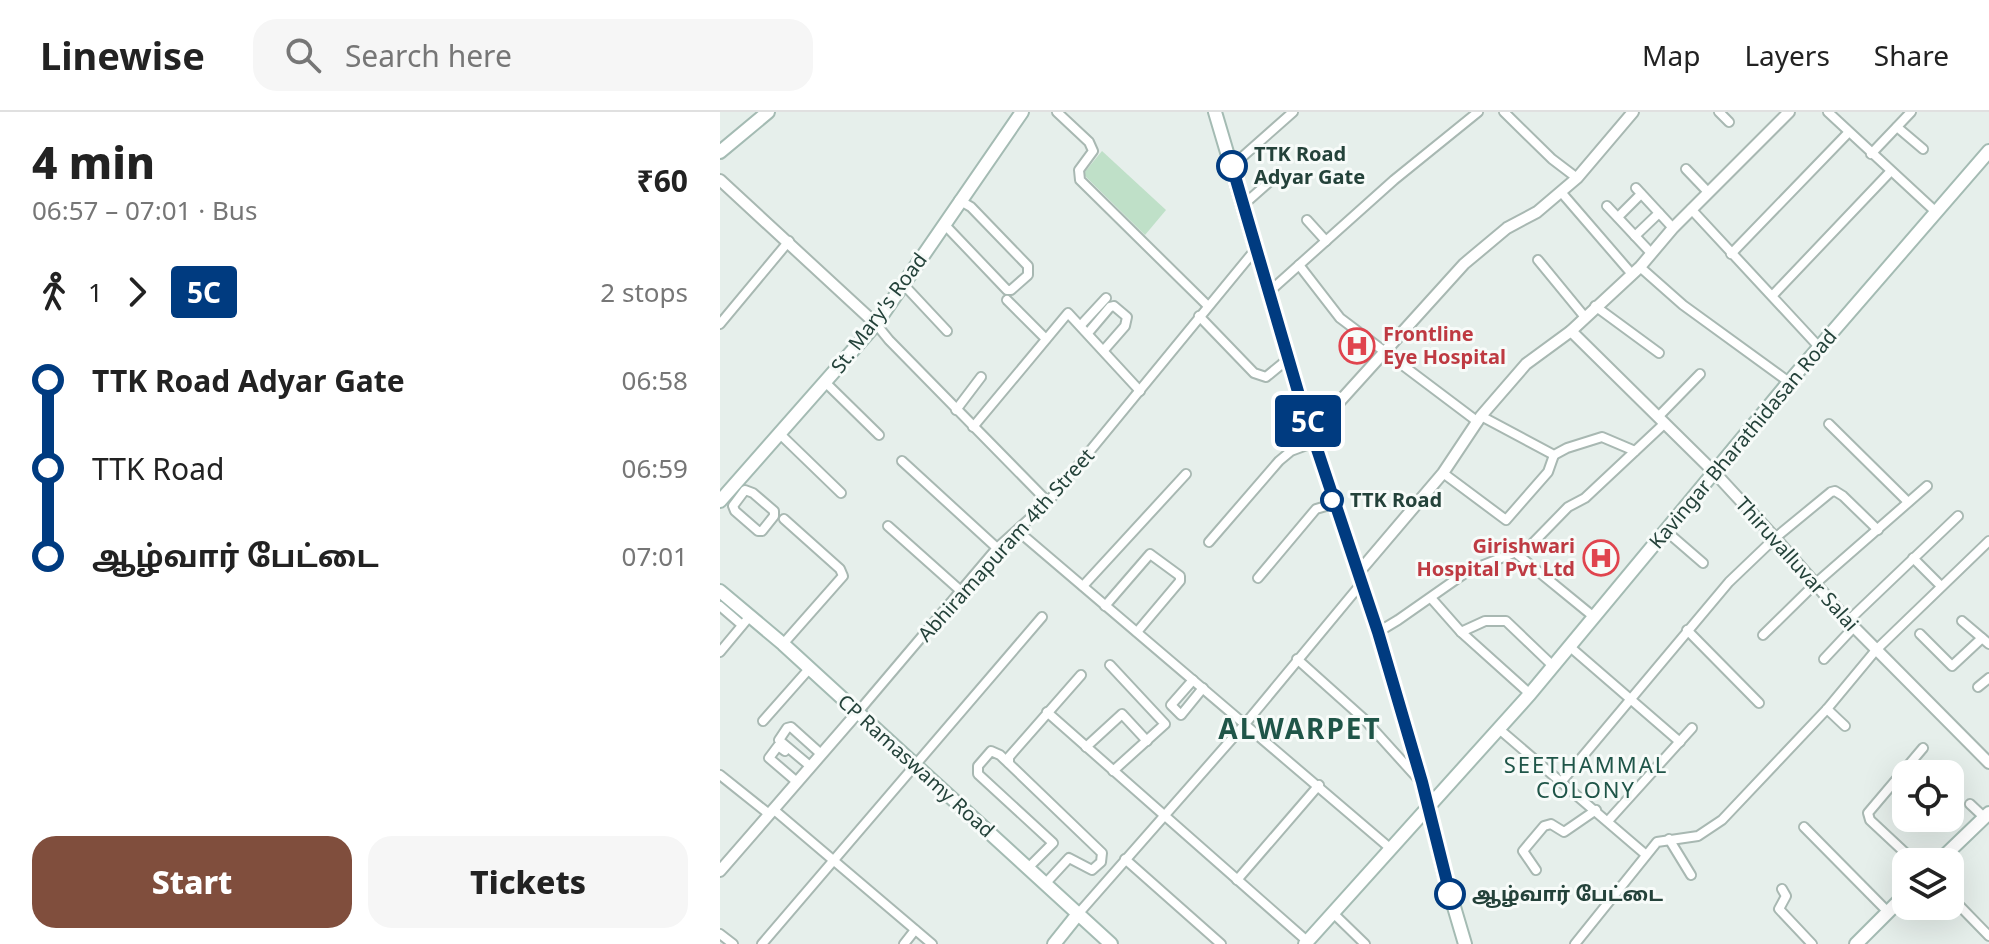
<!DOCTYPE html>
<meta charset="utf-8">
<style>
body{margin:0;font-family:"Noto Sans","Noto Sans Tamil",sans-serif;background:#f6f6f6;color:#222;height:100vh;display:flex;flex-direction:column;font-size:30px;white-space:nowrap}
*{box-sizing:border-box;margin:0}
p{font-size:26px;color:#767676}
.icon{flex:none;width:44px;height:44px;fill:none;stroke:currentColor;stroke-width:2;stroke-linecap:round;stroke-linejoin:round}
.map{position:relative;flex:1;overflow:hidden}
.panel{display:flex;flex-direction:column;background:#fff;width:720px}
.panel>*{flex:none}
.badge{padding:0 16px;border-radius:6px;font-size:28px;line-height:52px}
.fabs{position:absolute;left:1172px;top:648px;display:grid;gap:16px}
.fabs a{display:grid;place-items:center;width:72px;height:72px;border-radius:16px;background:#fff;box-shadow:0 8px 32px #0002;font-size:40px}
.map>.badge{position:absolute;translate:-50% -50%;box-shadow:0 0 0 4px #fff}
.legs{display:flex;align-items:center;gap:12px;height:88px;padding:0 32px;font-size:26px}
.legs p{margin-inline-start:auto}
.headline{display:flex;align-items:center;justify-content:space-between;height:136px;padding:0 32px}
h1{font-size:44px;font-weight:800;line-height:60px}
.primary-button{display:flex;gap:16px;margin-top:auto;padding:16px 32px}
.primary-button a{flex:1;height:92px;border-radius:24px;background:#804e3d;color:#fff;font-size:32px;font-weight:800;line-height:92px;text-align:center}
.primary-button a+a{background:#f6f6f6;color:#222}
ul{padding:0 32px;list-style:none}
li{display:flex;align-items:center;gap:28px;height:88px;font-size:30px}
li i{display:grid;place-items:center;width:12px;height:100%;margin:0 10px;background:currentColor}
li i::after{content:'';width:20px;height:20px;margin:-10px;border:6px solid;border-radius:50%;background:#fff}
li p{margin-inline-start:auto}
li:first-child i{background:linear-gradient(#0000 50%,currentColor 0)}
li:last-child i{background:linear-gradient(currentColor 50%,#0000 0)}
header{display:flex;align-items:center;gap:48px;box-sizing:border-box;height:112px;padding:0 40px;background:#fff;border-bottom:2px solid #e0e0e0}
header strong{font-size:38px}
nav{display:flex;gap:44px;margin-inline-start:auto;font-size:28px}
.search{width:560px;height:72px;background:#f6f6f6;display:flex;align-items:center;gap:20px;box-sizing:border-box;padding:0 28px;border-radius:24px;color:#767676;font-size:30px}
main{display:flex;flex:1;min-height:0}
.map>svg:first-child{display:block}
</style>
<header>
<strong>Linewise</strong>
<div class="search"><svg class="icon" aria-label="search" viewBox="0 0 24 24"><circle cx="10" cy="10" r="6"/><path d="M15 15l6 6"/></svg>Search here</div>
<nav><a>Map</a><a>Layers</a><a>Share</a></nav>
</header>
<main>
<section class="panel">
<div class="headline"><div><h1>4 min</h1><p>06:57 – 07:01 · Bus</p></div><b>₹60</b></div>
<div class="legs"><svg class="icon" aria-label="walk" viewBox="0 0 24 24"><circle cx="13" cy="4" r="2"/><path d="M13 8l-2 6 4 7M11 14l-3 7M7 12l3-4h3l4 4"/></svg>1<svg class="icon" aria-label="forward" viewBox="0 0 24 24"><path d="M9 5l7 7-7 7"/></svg><b class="badge" style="background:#003b80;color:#fff">5C</b><p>2 stops</p></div>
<ul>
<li><i style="color:#003b80"></i><b>TTK Road Adyar Gate</b><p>06:58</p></li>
<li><i style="color:#003b80"></i><span>TTK Road</span><p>06:59</p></li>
<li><i style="color:#003b80"></i><b>ஆழ்வார் பேட்டை</b><p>07:01</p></li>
</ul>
<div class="primary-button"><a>Start</a><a>Tickets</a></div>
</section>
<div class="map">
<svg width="1269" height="832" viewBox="0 0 1269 832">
<rect width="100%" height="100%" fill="#e6efeb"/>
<path fill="#bfe0c8" d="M382 39 446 98 425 123 363 62Z"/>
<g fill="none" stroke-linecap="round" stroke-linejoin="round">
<defs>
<g id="minor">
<path d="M337 0 369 30 373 39 359 58 360 68 487 193"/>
<path d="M784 0 832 47 857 66"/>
<path d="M999 0 1009 10"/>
<path d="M1108 0 1216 100"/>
<path d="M1177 15 1203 37"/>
<path d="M1151 42 1191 0"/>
<path d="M512 54 573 0"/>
<path d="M966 57 988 80"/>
<path d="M916 76 953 116"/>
<path d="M841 80 911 161"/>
<path d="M522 94 556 64"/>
<path d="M887 94 931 141"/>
<path d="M971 97 1100 236"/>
<path d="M898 105 921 82"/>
<path d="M587 108 606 129"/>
<path d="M224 112 287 178H291L308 163V154L251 95 239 88"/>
<path d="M915 124 939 101"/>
<path d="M1011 142 1128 21"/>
<path d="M818 148 864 204"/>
<path d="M579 153 620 206 758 310"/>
<path d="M920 155 963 193 1069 270"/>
<path d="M183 172 227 219"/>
<path d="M550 179 674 68 758 0"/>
<path d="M1053 183 1170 60"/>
<path d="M287 188 326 227"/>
<path d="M875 194 939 241"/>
<path d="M479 204 534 261 546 265 568 247"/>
<path d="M0 212 69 129"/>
<path d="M156 212 169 228 328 390"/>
<path d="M361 213 386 186"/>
<path d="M368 221 390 195 394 194 407 205 405 214 384 238"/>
<path d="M106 271 159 323"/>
<path d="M236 298 261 265"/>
<path d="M761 304 834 343 847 336 882 325 915 339"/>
<path d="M939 304 980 262"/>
<path d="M1109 312 1188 390"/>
<path d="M253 315 348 201 420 279"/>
<path d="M61 323 121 381"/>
<path d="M182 349 277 436"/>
<path d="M723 361 786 408 828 360 834 343"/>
<path d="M25 378 33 381 54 399V404L42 419H38L15 399 13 394Z"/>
<path d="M168 414 242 480"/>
<path d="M298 419 671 737"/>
<path d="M946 419 983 451"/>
<path d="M489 430 559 349 571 339 595 330"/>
<path d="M797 442 874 505"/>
<path d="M1193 446 1221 474"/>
<path d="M538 466 596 397 613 392"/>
<path d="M363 474 466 362"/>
<path d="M711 486 741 520 810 582"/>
<path d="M0 494 22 513"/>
<path d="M385 494 430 442 460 464V469L417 520"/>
<path d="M1128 509 1238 404"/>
<path d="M1242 509 1269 532"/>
<path d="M967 518 1039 591"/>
<path d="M658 520 678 508 748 459 809 435 848 395 865 386 945 311"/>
<path d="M741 520 765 509H786L833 554"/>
<path d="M1200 522 1232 554 1262 526"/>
<path d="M1043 523 1096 471 1207 374"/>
<path d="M63 532 123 464 120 457 64 407"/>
<path d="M849 534 960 630"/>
<path d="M0 540 30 504"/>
<path d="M577 547 644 607 701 670"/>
<path d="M1104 547 1134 515"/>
<path d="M390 553 445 612 393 659"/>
<path d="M473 568 451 593 461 603 483 576"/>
<path d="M1258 575 1269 566"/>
<path d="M1107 597 1125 614"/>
<path d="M138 600 277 436 328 390 535 138"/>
<path d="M327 600 587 829"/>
<path d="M43 609 89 557"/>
<path d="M779 617 925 742"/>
<path d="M366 635 402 602 427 629"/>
<path d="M65 639 58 634 49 646 77 670"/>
<path d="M289 651V645L361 563"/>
<path d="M90 654 59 628 67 616 71 615 101 642"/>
<path d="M0 663 49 702"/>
<path d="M842 669 1009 470 1055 426 1111 380 1115 379 1123 384 1158 418"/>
<path d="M1250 692 1265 706"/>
<path d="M53 697 212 832"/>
<path d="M888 709 972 616"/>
<path d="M1084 715 1168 800"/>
<path d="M949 727 971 763"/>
<path d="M405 747 501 832"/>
<path d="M1195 750 1150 708 1148 701 1203 636"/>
<path d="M308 756 333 731 258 662V654L271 639 280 643 382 741 381 750 372 758 349 746 325 772"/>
<path d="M816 758 803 739 824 714 831 712 844 720 876 698"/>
<path d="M517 768 599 673"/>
<path d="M1062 777 1066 784 1059 797 1092 832"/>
<path d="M1230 784 1269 824"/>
<path d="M613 801 645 832"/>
<path d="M358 802 525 612 641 472"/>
<path d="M0 822 13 832"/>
<path d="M42 832 322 505"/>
<path d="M184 832 195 818"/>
<path d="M855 832 937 730 978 724 1002 708 1107 597 1156 538 1269 429"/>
</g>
<g id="tertiary">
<path d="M0 68 156 212"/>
<path d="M851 219 995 361 1055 426 1128 509 1269 651"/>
<path d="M592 320 744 152 787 116 817 100 857 66 913 0"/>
<path d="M638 461 723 361 761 304 806 252 851 219 920 155 953 116 1069 0"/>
<path d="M0 759 138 600"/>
</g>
<g id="secondary">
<path d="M495 0 579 283 658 520 702 670 724 761 745 832"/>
<path d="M0 40 48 0"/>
<path d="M0 389 156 212 302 0"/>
<path d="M0 479 63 532 391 832"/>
<path d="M1218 750 1269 701"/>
<path d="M334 832 358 802"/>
<path d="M585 832 810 582 1069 270 1269 39"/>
<path d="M1136 832 1186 782"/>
</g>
</defs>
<use href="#minor" stroke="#a8b8b2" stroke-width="12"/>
<use href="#tertiary" stroke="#a8b8b2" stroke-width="14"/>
<use href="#secondary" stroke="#a4bbb3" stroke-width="16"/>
<use href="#minor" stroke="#fff" stroke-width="8"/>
<use href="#tertiary" stroke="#fff" stroke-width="10"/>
<use href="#secondary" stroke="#fff" stroke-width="12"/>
</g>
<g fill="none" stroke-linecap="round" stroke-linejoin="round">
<defs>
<path id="line-1" d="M512 54 579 283 658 520 702 670 730 782"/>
</defs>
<use href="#line-1" stroke="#fff" stroke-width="18"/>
<use href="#line-1" stroke="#003b80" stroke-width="12"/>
</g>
<defs>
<symbol id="hospital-ring" viewBox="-11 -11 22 22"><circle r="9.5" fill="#f7fbf9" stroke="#e0444e" stroke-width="1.5"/><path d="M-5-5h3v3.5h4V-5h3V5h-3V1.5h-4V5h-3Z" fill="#e0444e"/></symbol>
</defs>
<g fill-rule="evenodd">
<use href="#hospital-ring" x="617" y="214" width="40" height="40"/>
<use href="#hospital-ring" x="861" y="426" width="40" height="40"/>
</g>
<g fill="#fff" stroke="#003b80" stroke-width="4">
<circle cx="512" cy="54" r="14"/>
<circle cx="612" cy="388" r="10"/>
<circle cx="730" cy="782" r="14"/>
</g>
<g text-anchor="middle" stroke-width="6" stroke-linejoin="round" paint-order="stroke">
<g font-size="20" font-weight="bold" fill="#24423a" stroke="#f7fbf9" text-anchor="start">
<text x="534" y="49">TTK Road<tspan x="534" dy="23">Adyar Gate</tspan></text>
<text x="630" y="395">TTK Road</text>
<text x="752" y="789">ஆழ்வார் பேட்டை</text>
</g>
<g font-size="20" fill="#24423a" stroke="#f7fbf9">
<text transform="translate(159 201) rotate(-53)" y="7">St. Mary's Road</text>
<text transform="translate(1023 327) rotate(-50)" y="7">Kavingar Bharathidasan Road</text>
<text transform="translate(286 433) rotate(-48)" y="7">Abhiramapuram 4th Street</text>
<text transform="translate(1077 452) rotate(48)" y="7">Thiruvalluvar Salai</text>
<text transform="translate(196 654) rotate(42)" y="7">CP Ramaswamy Road</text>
</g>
<g font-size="20" font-weight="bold" fill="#be3a42" stroke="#f7fbf9" text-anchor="start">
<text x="663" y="229">Frontline<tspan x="663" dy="23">Eye Hospital</tspan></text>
<text x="855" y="441" text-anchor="end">Girishwari<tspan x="855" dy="23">Hospital Pvt Ltd</tspan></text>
</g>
<g font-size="22" letter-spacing="2" fill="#1f5548" stroke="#f7fbf9">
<text x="866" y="661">SEETHAMMAL<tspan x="866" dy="25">COLONY</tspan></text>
</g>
<g font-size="28" font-weight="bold" letter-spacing="2" fill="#1f5548" stroke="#f7fbf9">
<text x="580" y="627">ALWARPET</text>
</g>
</g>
</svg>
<div class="fabs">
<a><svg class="icon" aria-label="locate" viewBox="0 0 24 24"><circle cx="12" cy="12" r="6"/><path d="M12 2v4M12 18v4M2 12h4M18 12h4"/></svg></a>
<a><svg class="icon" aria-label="layers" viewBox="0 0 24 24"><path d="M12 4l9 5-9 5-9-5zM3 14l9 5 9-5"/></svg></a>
</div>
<b class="badge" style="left:588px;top:309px;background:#003b80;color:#fff">5C</b>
</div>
</main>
